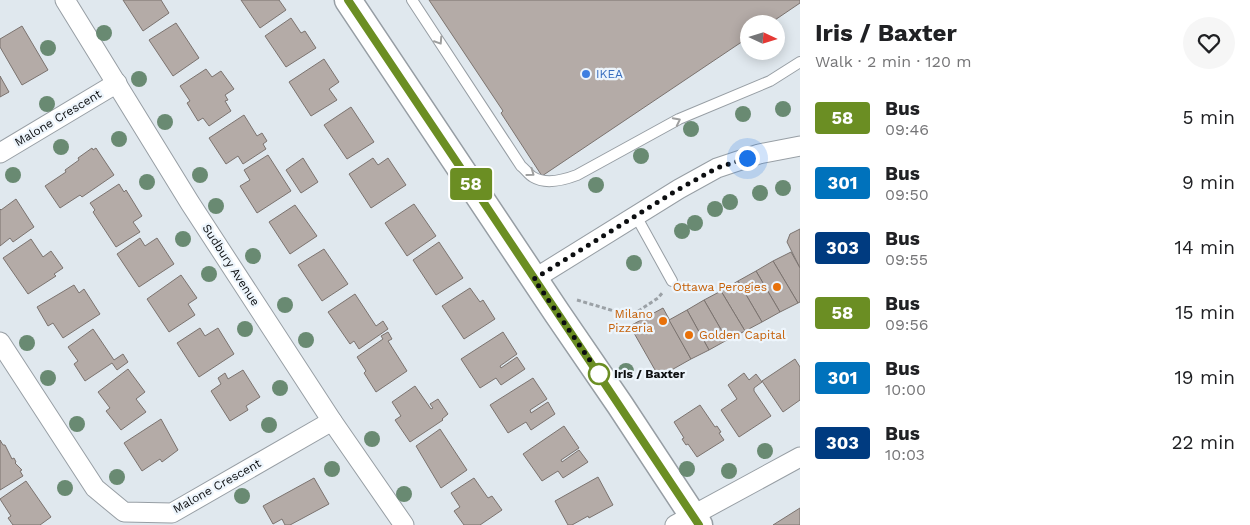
<!DOCTYPE html>
<meta charset="utf-8">
<style>
body{margin:0;font-family:"Work Sans",sans-serif;background:#f6f6f6;color:#202124;height:100vh;display:flex;flex-direction:column;font-size:19px;white-space:nowrap}
*{box-sizing:border-box;margin:0}
p{font-size:16px;color:#757577}
.icon{flex:none;width:28px;height:28px;fill:none;stroke:currentColor;stroke-width:2;stroke-linecap:round;stroke-linejoin:round}
.map{position:relative;flex:1;overflow:hidden}
.details{display:flex;flex-direction:column;background:#fff;width:450px}
.details>*{flex:none}
.badge{padding:0 10px;border-radius:4px;font-size:18px;line-height:32px}
.needle{width:32px;rotate:94deg}
.buttons{position:absolute;left:740px;top:15px;display:grid;gap:10px}
.buttons a{display:grid;place-items:center;width:45px;height:45px;border-radius:50%;background:#fff;box-shadow:0 2px 12px #0003;font-size:25px}
.you{position:absolute;width:25px;height:25px;margin:-12px;border:4px solid #fff;border-radius:50%;background:#1a73e8;box-shadow:0 0 0 8px #1a73e833}
.map>.badge{position:absolute;translate:-50% -50%;box-shadow:0 0 0 2px #fff}
.round{display:grid;place-items:center;flex:none;width:52px;height:52px;border-radius:26px;background:#f6f6f6}
.overview{display:flex;align-items:center;justify-content:space-between;height:85px;padding:0 15px}
h1{font-size:24px;font-weight:700;line-height:38px}
ul{padding:0;list-style:none}
li{display:flex;align-items:center;gap:15px;height:65px;padding:0 15px}
li div{flex:1}
li b{display:block;font-size:19px}
li em{font-style:normal}
li .badge{min-width:55px;font-weight:700;text-align:center}
main{display:flex;flex:1;min-height:0}
.map>svg:first-child{display:block}
</style>
<main>
<div class="map">
<svg width="800" height="525" viewBox="0 0 800 525">
<rect width="100%" height="100%" fill="#e0e8ee"/>
<g fill="#b4aba7" stroke="#7b736f">
<path d="M123 0H161L169 13 143 31Z"/>
<path d="M241 0H279L286 10 260 28Z"/>
<path d="M429 0H800V3L769 24H749V37L542 176 501 113 503 111Z"/>
<path d="M291 18 301 33 305 31 316 48 286 67 265 36Z"/>
<path d="M176 23 199 58 173 76 149 40Z"/>
<path d="M22 26 48 70 22 85 0 47V39Z"/>
<path d="M324 59 339 82 329 89 337 100 311 116 289 82Z"/>
<path d="M206 69 212 77 221 71 234 89 225 95 228 100 225 101 231 111 209 126 203 118 198 121 187 103 190 101 180 86Z"/>
<path d="M0 76 9 92 0 97Z"/>
<path d="M351 107 374 142 347 159 324 125Z"/>
<path d="M244 115 257 136 262 133 267 141 263 144 266 149 243 164 238 156 226 164 209 138Z"/>
<path d="M92 148 93 150 96 148 114 175 82 197 80 195 60 208 45 186 66 172 65 170 79 160 78 158Z"/>
<path d="M268 155 291 191 257 213 240 186 250 180 244 170Z"/>
<path d="M303 158 318 182 301 193 286 170Z"/>
<path d="M373 158 378 165 388 158 406 185 371 208 349 174Z"/>
<path d="M119 184 124 192 126 190 142 216 133 222 140 232 116 247 93 212 95 210 90 203Z"/>
<path d="M16 199 34 227 13 242 10 238 0 246V209L1 210Z"/>
<path d="M414 204 436 236 407 256 385 223Z"/>
<path d="M295 205 317 236 290 254 269 222Z"/>
<path d="M800 229V268L787 242 790 234Z"/>
<path d="M140 238 145 246 157 238 174 264 139 287 117 254Z"/>
<path d="M31 239 43 257 51 251 63 268 54 274 56 276 28 294 3 258Z"/>
<path d="M439 242 463 278 436 295 413 260Z"/>
<path d="M324 249 348 284 322 301 298 265Z"/>
<path d="M791 252 800 268V302L798 303 773 261Z"/>
<path d="M773 261 798 303 780 312 756 271Z"/>
<path d="M756 271 780 312 762 322 738 281Z"/>
<path d="M181 275 197 298 188 304 195 315 169 332 147 299Z"/>
<path d="M738 281 762 322 745 331 721 291Z"/>
<path d="M74 285 79 293 84 289 100 314 63 338 53 323 48 326 37 307Z"/>
<path d="M470 288 480 302 483 300 495 319 464 339 442 306Z"/>
<path d="M721 291 745 331 727 340 704 300Z"/>
<path d="M355 294 376 326 383 321 388 329 359 349 354 341 350 344 328 312Z"/>
<path d="M704 300 727 340 709 350 687 310Z"/>
<path d="M663 308 691 359 659 377 630 326Z"/>
<path d="M687 310 709 350 691 359 669 320Z"/>
<path d="M200 328 205 336 218 328 234 354 199 377 177 343Z"/>
<path d="M93 329 114 360 123 354 128 362 117 370 112 363 85 381 74 364 78 361 68 347Z"/>
<path d="M388 332 392 339 388 341 407 371 376 392 364 373 366 371 357 357 383 339 381 336Z"/>
<path d="M503 332 517 354 500 366 501 368 517 357 525 369 501 385 496 378 480 388 461 359Z"/>
<path d="M795 359 800 367V400L783 412 762 381Z"/>
<path d="M128 369 145 392 136 399 146 412 121 430 106 411 110 408 98 392Z"/>
<path d="M243 370 260 397 246 406 248 410 230 421 211 391 221 384 218 378 225 373 228 379Z"/>
<path d="M744 373 749 380 756 374 762 382 754 388V391L771 416 739 437 721 410 737 399 728 385Z"/>
<path d="M533 378 547 399 530 410 531 413 548 402 555 414 531 430 526 422 508 433 490 405Z"/>
<path d="M415 386 431 409 433 408 430 404 438 399 448 414 442 419 443 420 410 442 395 420 401 416 392 402Z"/>
<path d="M700 405 715 427 717 426 721 432 719 433 724 440 697 457 688 444 686 445 682 439 684 438 674 422Z"/>
<path d="M161 419 178 450 162 462 160 459 142 471 124 443Z"/>
<path d="M564 426 579 448 561 460 562 462 579 450 588 462 563 478 558 471 542 481 523 454Z"/>
<path d="M440 429 467 470 441 488 416 446Z"/>
<path d="M0 440 3 445H5L12 459 14 458 16 462 15 463 22 470 20 471 23 476 0 490Z"/>
<path d="M598 477 613 505 589 518 588 516 572 525H568L555 501Z"/>
<path d="M314 478 329 504 290 525H285L282 519 273 524 263 506Z"/>
<path d="M474 478 488 498 492 496 502 510 480 525H464L454 511 460 507 451 493Z"/>
<path d="M26 481 51 517 40 525H13L8 518 11 516 0 499Z"/>
<path d="M800 508V525H773Z"/>
</g>
<g fill="none" stroke-linecap="round" stroke-linejoin="round">
<defs>
<g id="lane">
<path d="M412 0 521 166C525 169 529 175 533 177 546 185 564 180 577 175L679 119 770 81 800 62"/>
<path d="M636 216 672 281"/>
</g>
<g id="street">
<path d="M65 0 190 203 332 421 404 525"/>
<path d="M0 153 117 83"/>
<path d="M534 279 679 189 717 168 759 154 800 146"/>
<path d="M0 342 95 488 124 512 172 513 332 421"/>
<path d="M675 525 800 457"/>
</g>
<path id="secondary" d="M348 0 557 313 620 405 699 525"/>
</defs>
<use href="#lane" stroke="#979ea4" stroke-width="12"/>
<use href="#street" stroke="#979ea4" stroke-width="21"/>
<use href="#secondary" stroke="#979ea4" stroke-width="29"/>
<path stroke="#9ba1a6" stroke-width="3" stroke-dasharray="4 2.5" stroke-linecap="butt" d="M577 300 631 316 658 298 663 292"/>
<use href="#lane" stroke="#fff" stroke-width="10"/>
<use href="#street" stroke="#fff" stroke-width="19"/>
<use href="#secondary" stroke="#fff" stroke-width="26"/>
</g>
<g fill="#698a72">
<circle cx="104" cy="33" r="8"/>
<circle cx="48" cy="48" r="8"/>
<circle cx="139" cy="79" r="8"/>
<circle cx="47" cy="104" r="8"/>
<circle cx="783" cy="109" r="8"/>
<circle cx="743" cy="114" r="8"/>
<circle cx="165" cy="122" r="8"/>
<circle cx="691" cy="129" r="8"/>
<circle cx="119" cy="139" r="8"/>
<circle cx="61" cy="147" r="8"/>
<circle cx="641" cy="156" r="8"/>
<circle cx="13" cy="175" r="8"/>
<circle cx="200" cy="175" r="8"/>
<circle cx="147" cy="182" r="8"/>
<circle cx="596" cy="185" r="8"/>
<circle cx="783" cy="188" r="8"/>
<circle cx="760" cy="193" r="8"/>
<circle cx="730" cy="202" r="8"/>
<circle cx="216" cy="206" r="8"/>
<circle cx="715" cy="209" r="8"/>
<circle cx="695" cy="223" r="8"/>
<circle cx="682" cy="231" r="8"/>
<circle cx="183" cy="239" r="8"/>
<circle cx="253" cy="256" r="8"/>
<circle cx="634" cy="263" r="8"/>
<circle cx="209" cy="274" r="8"/>
<circle cx="285" cy="305" r="8"/>
<circle cx="245" cy="329" r="8"/>
<circle cx="306" cy="340" r="8"/>
<circle cx="27" cy="343" r="8"/>
<circle cx="626" cy="371" r="8"/>
<circle cx="48" cy="378" r="8"/>
<circle cx="280" cy="388" r="8"/>
<circle cx="77" cy="424" r="8"/>
<circle cx="269" cy="425" r="8"/>
<circle cx="372" cy="439" r="8"/>
<circle cx="765" cy="451" r="8"/>
<circle cx="332" cy="469" r="8"/>
<circle cx="687" cy="469" r="8"/>
<circle cx="729" cy="471" r="8"/>
<circle cx="117" cy="477" r="8"/>
<circle cx="65" cy="488" r="8"/>
<circle cx="404" cy="494" r="8"/>
<circle cx="242" cy="496" r="8"/>
</g>
<defs><path id="oneway-chevron" d="M-2-3.5L2.5 0L-2 3.5" fill="none" stroke-width="1.6" stroke-linecap="round" stroke-linejoin="round" transform="scale(1.25)"/></defs>
<g stroke="#9e9f9f">
<use href="#oneway-chevron" transform="translate(439 41) rotate(57)"/>
<use href="#oneway-chevron" transform="translate(677 121) rotate(-27)"/>
<use href="#oneway-chevron" transform="translate(531 173) rotate(36)"/>
</g>
<g fill="none" stroke-linecap="round" stroke-linejoin="round">
<defs>
<path id="line" d="M348 0C465 175 583 349 699 525"/>
</defs>
<use href="#line" stroke="#fff" stroke-width="11"/>
<use href="#line" stroke="#6b8e23" stroke-width="8"/>
<path stroke="#0c0e10" stroke-width="5" stroke-dasharray="0 9" d="M599 374 602 378 534 279 679 189 717 168 747 158"/>
</g>
<circle fill="#3f7fe0" stroke="#edf5fc" stroke-width="2" cx="586" cy="74" r="5"/>
<g fill="#e8710a" stroke="#edf5fc" stroke-width="2">
<circle cx="777" cy="287" r="5"/>
<circle cx="663" cy="321" r="5"/>
<circle cx="689" cy="335" r="5"/>
</g>
<circle fill="#fff" stroke="#6b8e23" stroke-width="2.5" cx="599" cy="374" r="10"/>
<g text-anchor="middle" stroke-width="4.5" stroke-linejoin="round" paint-order="stroke">
<g font-size="12" fill="#366cbe" stroke="#edf5fc" text-anchor="start">
<text x="596" y="78">IKEA</text>
</g>
<g font-size="12" fill="#0c0e10" stroke="#edf5fc">
<text transform="translate(58 118) rotate(-31)" y="4">Malone Crescent</text>
<text transform="translate(231 265) rotate(57)" y="4">Sudbury Avenue</text>
<text transform="translate(217 486) rotate(-29)" y="4">Malone Crescent</text>
</g>
<g font-size="12" fill="#c56008" stroke="#edf5fc" text-anchor="end">
<text x="767" y="291">Ottawa Perogies</text>
<text x="653" y="318">Milano<tspan x="653" dy="14">Pizzeria</tspan></text>
<text x="699" y="339" text-anchor="start">Golden Capital</text>
</g>
<g font-size="12" font-weight="bold" fill="#0c0e10" stroke="#edf5fc" text-anchor="start">
<text x="614" y="378">Iris / Baxter</text>
</g>
</g>
</svg>
<div class="buttons">
<a><svg class="needle" viewBox="-14 -14 28 28"><path d="M0-13l5 13h-10z" fill="#e53935"/><path d="M0 13l5-13h-10z" fill="#757577"/></svg></a>
</div>
<div class="you" style="left:747px;top:158px"></div>
<b class="badge" style="left:471px;top:184px;background:#6b8e23;color:#fff">58</b>
</div>
<section class="details">
<div class="overview"><div><h1>Iris / Baxter</h1><p>Walk · 2 min · 120 m</p></div><a class="round"><svg class="icon" aria-label="heart" viewBox="0 0 24 24"><path d="M12 20l-8-8c-3-5 5-10 8-4 3-6 11-1 8 4z"/></svg></a></div>
<ul>
<li><span class="badge" style="background:#6b8e23;color:#fff">58</span><div><b>Bus</b><p>09:46</p></div><em>5 min</em></li>
<li><span class="badge" style="background:#0072bc;color:#fff">301</span><div><b>Bus</b><p>09:50</p></div><em>9 min</em></li>
<li><span class="badge" style="background:#003b80;color:#fff">303</span><div><b>Bus</b><p>09:55</p></div><em>14 min</em></li>
<li><span class="badge" style="background:#6b8e23;color:#fff">58</span><div><b>Bus</b><p>09:56</p></div><em>15 min</em></li>
<li><span class="badge" style="background:#0072bc;color:#fff">301</span><div><b>Bus</b><p>10:00</p></div><em>19 min</em></li>
<li><span class="badge" style="background:#003b80;color:#fff">303</span><div><b>Bus</b><p>10:03</p></div><em>22 min</em></li>
</ul>
</section>
</main>
